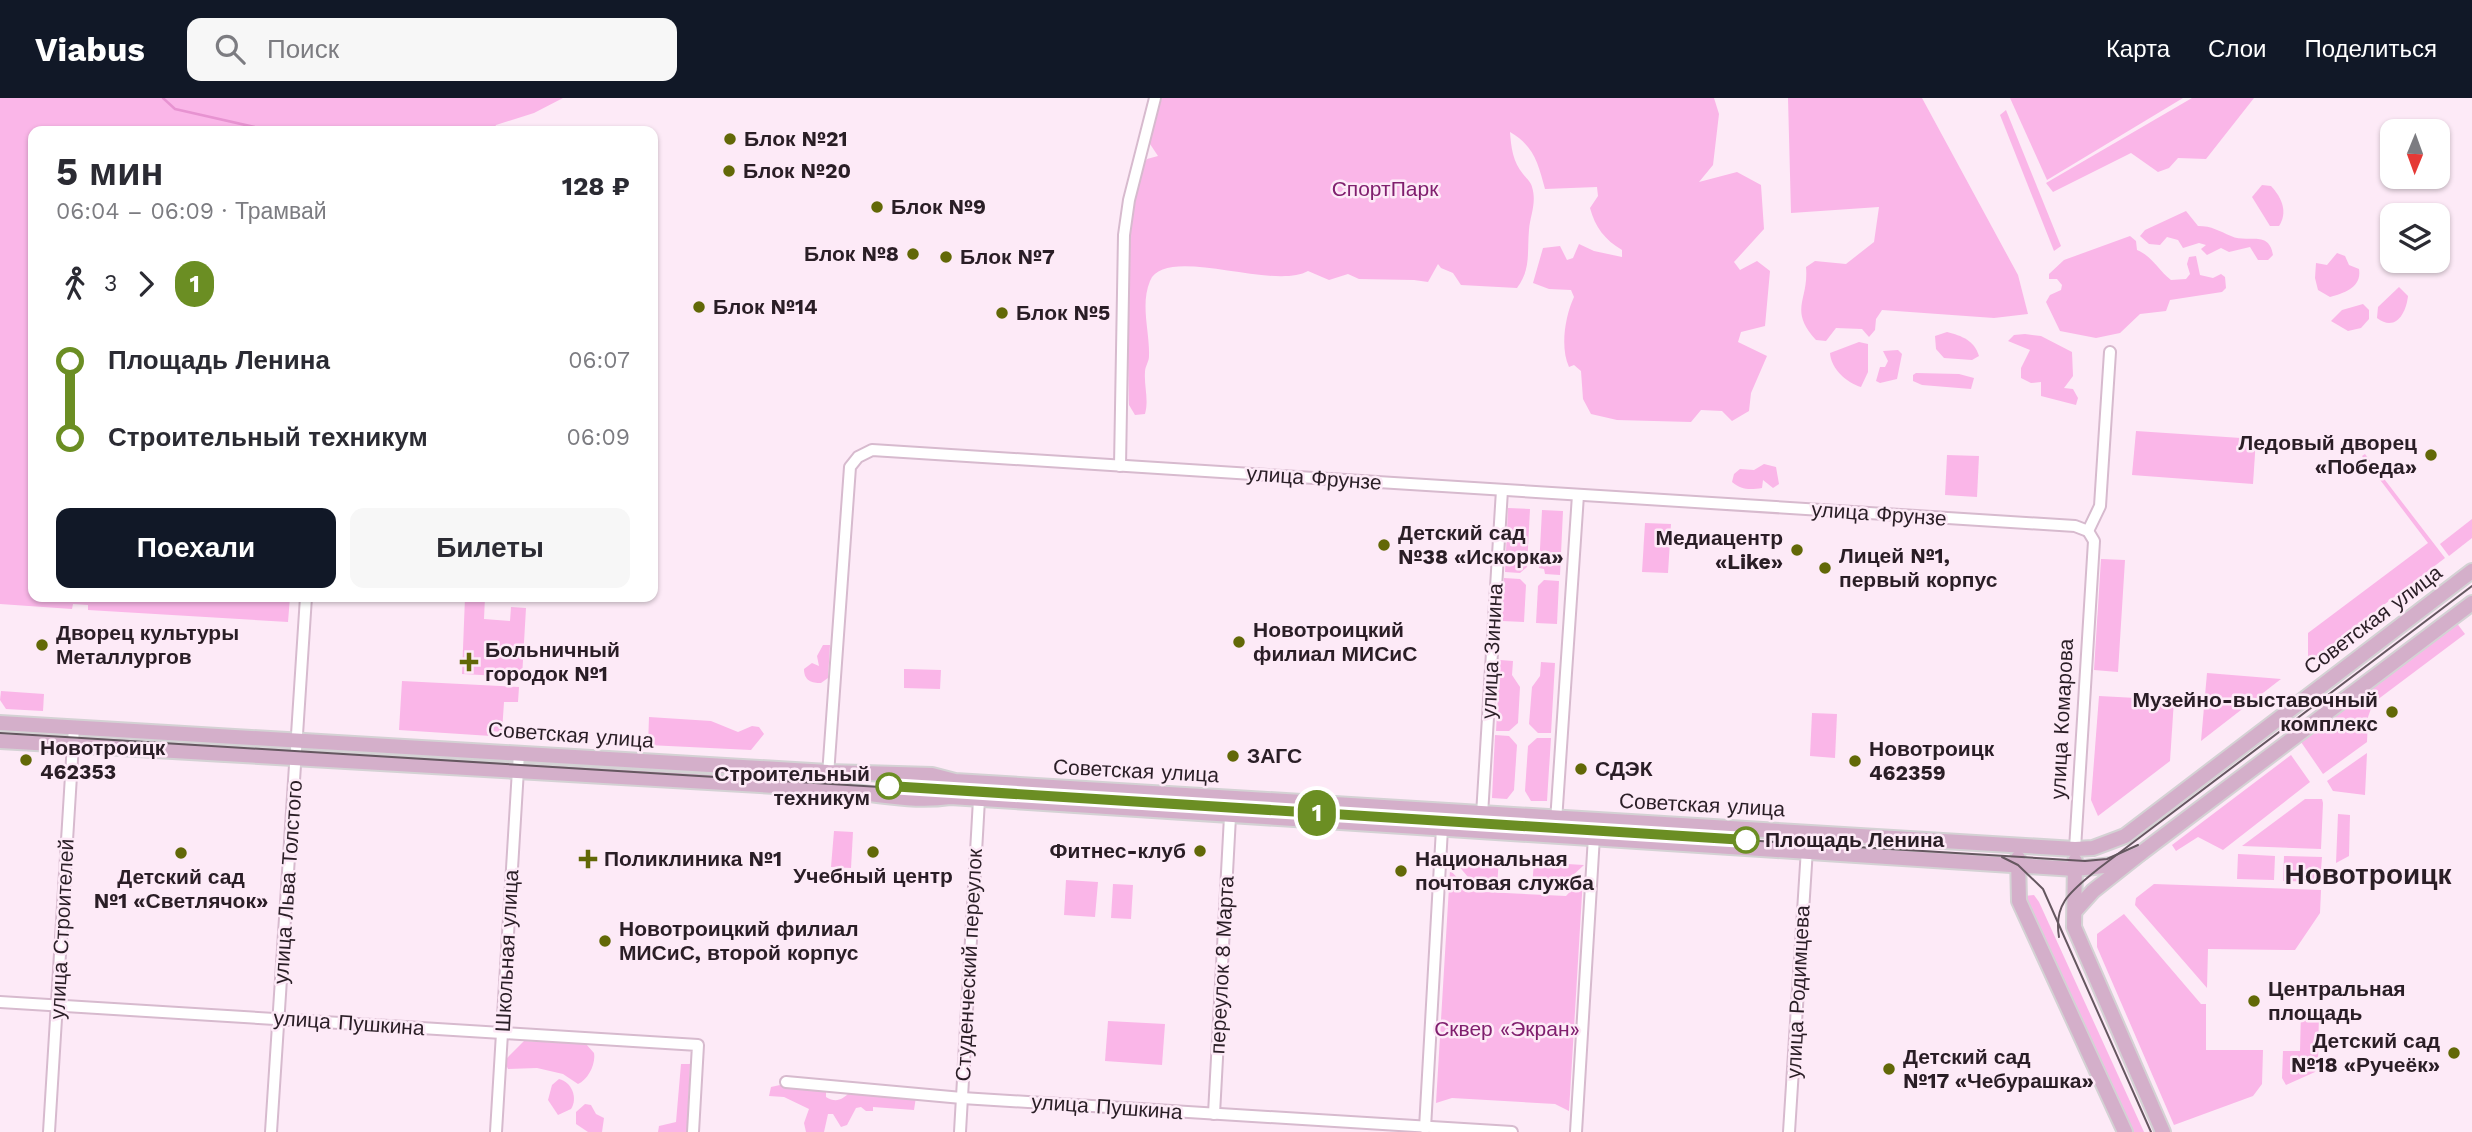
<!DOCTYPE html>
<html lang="ru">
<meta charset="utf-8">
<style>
body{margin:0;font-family:"Work Sans",sans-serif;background:#f7f7f7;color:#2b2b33;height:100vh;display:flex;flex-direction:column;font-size:26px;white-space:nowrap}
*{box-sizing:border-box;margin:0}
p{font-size:23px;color:#7c7c81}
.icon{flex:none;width:38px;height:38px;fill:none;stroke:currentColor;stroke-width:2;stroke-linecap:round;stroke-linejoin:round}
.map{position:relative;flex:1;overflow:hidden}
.details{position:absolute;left:28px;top:28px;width:630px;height:476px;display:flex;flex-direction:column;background:#fff;border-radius:14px;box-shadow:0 2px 5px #0004}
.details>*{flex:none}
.badge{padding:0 14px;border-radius:23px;font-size:24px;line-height:46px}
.needle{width:46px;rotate:181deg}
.fabs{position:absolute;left:2380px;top:21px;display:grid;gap:14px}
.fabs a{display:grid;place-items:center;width:70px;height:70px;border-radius:14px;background:#fff;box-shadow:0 2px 5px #0004;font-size:35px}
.map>.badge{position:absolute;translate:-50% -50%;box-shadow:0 0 0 4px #fff}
.legs{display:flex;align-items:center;gap:10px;height:77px;padding:0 28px;font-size:23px}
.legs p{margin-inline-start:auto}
.summary{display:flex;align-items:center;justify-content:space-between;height:119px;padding:0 28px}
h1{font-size:38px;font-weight:700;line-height:52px}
.primary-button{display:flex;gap:14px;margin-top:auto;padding:14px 28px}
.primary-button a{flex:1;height:80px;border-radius:14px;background:#111827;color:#fff;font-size:28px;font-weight:700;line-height:80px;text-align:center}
.primary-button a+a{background:#f7f7f7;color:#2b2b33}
ul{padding:0 28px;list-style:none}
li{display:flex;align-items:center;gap:24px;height:77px;font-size:26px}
li i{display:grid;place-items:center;width:10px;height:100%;margin:0 9px;background:currentColor}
li i::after{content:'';width:18px;height:18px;margin:-9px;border:5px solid;border-radius:50%;background:#fff}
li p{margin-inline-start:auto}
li:first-child i{background:linear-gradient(#0000 50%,currentColor 0)}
li:last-child i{background:linear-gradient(currentColor 50%,#0000 0)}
header{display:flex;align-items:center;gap:42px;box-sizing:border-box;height:98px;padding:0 35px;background:#111827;color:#fff}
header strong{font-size:33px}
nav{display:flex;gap:38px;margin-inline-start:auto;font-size:24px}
.search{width:490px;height:63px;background:#f7f7f7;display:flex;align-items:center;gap:18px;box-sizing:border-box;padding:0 24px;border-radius:14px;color:#7c7c81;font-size:26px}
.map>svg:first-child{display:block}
</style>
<header>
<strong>Viabus</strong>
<div class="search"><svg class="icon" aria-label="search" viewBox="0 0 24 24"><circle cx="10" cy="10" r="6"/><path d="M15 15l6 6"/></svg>Поиск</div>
<nav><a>Карта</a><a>Слои</a><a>Поделиться</a></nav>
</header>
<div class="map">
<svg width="2472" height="1034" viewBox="0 0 2472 1034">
<rect width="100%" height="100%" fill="#fdeaf7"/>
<g fill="#fab6e8">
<path d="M0 0H563L534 15 496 27 494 31 498 33H33V499H290L288 524 88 512V507L73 506 72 511 0 506Z"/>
<path d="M1162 0H1714L1719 16 1713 67 1699 84 1737 74 1761 87 1764 131 1734 164 1740 172 1757 163 1770 173 1765 228 1741 234 1738 244 1767 258 1751 295 1749 313 1732 323 1722 313 1701 312 1691 324 1617 322 1591 316 1583 301 1581 273 1574 267 1569 269C1560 250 1565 218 1574 199L1571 192 1549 191 1533 185 1543 150 1560 148 1567 162 1573 160 1579 146 1594 153 1622 159V152C1605 142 1595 129 1590 110L1598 98 1597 89 1545 91C1538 65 1534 48 1510 34 1511 49 1513 64 1523 76 1526 80 1531 84 1532 89 1537 105 1530 118 1529 132 1527 155 1531 171 1517 190L1461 187 1453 175 1441 170 1438 166 1428 184 1414 182 1359 181 1348 176 1329 182 1308 173C1273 193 1165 146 1150 183 1140 207 1150 234 1149 258 1149 264 1145 268 1145 274 1144 289 1149 301 1145 316L1135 317 1129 307C1129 254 1121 103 1147 61L1158 58 1148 43Z"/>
<path d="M1788 0H1922L2018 177 2028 216 1994 220 1882 212 1876 221 1875 232 1869 239 1862 231 1836 230 1826 243 1816 242C1788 211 1809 203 1806 169L1815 163 1846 166 1874 144 1879 109 1791 115Z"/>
<path d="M2010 0H2183L2047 82Z"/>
<path d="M2192 0H2254L2206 61 2178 60 2169 70 2158 74 2131 55 2053 94 2046 85Z"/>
<path d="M2006 12 2061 148 2054 153 2000 17Z"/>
<path d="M2262 87 2271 88C2282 100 2288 114 2279 128H2270L2252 99Z"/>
<path d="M2186 113 2198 128C2212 128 2219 133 2231 138 2247 146 2269 131 2273 157L2268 162H2258L2250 149 2229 154 2221 150 2207 157 2201 151 2206 147 2199 145 2183 150 2178 142 2167 139 2160 147 2149 146 2140 138 2145 132Z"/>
<path d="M2130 138 2136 143 2137 152C2153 159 2158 172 2171 182L2186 181 2190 176 2187 166 2189 159 2196 158 2200 177 2213 180 2221 176 2225 179 2226 190 2222 194 2170 202 2166 213 2140 216 2120 235 2096 240 2060 233 2046 204 2050 197 2061 192 2062 187 2057 181H2049V176L2064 162Z"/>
<path d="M2337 155 2345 158 2349 167 2359 171C2362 189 2345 195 2330 199L2318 192 2315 180 2316 165 2327 167Z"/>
<path d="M2399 189 2408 198C2406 216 2395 234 2377 220L2378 209Z"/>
<path d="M2363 206 2369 212V221L2361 230 2348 233 2331 223 2342 212Z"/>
<path d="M1947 234C1962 238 1974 242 1979 258L1972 262 1944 260 1936 251 1935 238Z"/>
<path d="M2025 236 2041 238 2072 254 2073 278 2064 290 2073 291 2078 300 2076 307 2041 298V284L2031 285 2021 280V270L2030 252 2008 243 2014 237Z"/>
<path d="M1859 244 1868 246V274L1861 289C1847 285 1831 271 1830 255Z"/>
<path d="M1898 252 1902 256 1897 281 1880 285 1876 283 1880 269H1885L1888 263 1883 253Z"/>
<path d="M1916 275 1959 276 1974 280 1971 291 1922 287 1913 283V277Z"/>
<path d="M2136 333 2256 341 2253 386 2132 377Z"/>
<path d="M2365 356 2445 460 2308 565V535L2428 445 2362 358Z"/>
<path d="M1947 357 1979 358 1977 399 1945 397Z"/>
<path d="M1764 366 1776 369 1779 386 1773 390 1763 382 1762 390C1750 392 1741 392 1732 384L1734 376 1740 371 1754 372Z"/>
<path d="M1508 410 1530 411 1527 469 1520 475 1505 474Z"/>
<path d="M1542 412 1563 413 1560 477 1545 476 1544 471 1539 470Z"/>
<path d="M2472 421V440L2449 458 2440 446Z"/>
<path d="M1645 425 1671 426 1668 475 1642 474Z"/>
<path d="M2101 461 2125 462 2118 574 2094 572Z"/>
<path d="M1504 480 1520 481 1526 487 1524 524 1502 523Z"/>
<path d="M1544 482 1559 483 1557 526 1536 525 1538 488Z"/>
<path d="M465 499H485L484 521 510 523 511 509 526 510 522 579 462 576Z"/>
<path d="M2456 524 2465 536 2373 605 2368 619 2367 644 2323 676 2301 644Z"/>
<path d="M823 547H830L828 580 821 585C812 585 804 583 804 571L812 565 819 568 817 558Z"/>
<path d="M1500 562 1513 563 1512 577 1520 589 1518 625 1509 633H1496Z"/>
<path d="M1541 564 1555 565 1551 635H1538L1529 626 1532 589 1540 578Z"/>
<path d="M904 571 941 572 940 591 904 590Z"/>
<path d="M2207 575 2281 581 2201 643Z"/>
<path d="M402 583 519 589 518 604H504L502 634 491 633V638L399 632Z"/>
<path d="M1 593 44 596 43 613 6 611 0 602Z"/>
<path d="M2099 598 2174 602 2170 663 2098 718 2091 702Z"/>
<path d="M1812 615 1837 616 1835 660 1810 658Z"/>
<path d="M649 619 711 623 738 634 752 628 759 629 764 636 751 652 648 647Z"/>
<path d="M1495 637 1509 638 1517 647 1514 692 1507 701 1492 700Z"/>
<path d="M1537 640H1551L1547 703H1531L1525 693 1528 648Z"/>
<path d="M2367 655 2365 697 2333 693 2327 683Z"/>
<path d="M2291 657 2310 684 2223 752 2198 739 2176 753 2172 747Z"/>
<path d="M2305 701H2322L2323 705 2321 751 2242 748Z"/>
<path d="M2338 716 2350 717 2349 758 2336 765Z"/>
<path d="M834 733 853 734 851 770 831 769Z"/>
<path d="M2238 756 2275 758 2274 782 2237 781Z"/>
<path d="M2284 758 2322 759 2320 784 2283 783Z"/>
<path d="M1451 759 1499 762 1497 787 1474 786Z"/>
<path d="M1534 764 1584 767 1558 791 1532 789Z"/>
<path d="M1450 772 1464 787V793L1566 798 1583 780 1569 1013 1555 1006 1452 1000 1436 1005Z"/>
<path d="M1066 782 1098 784 1095 819 1064 817Z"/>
<path d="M1113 786 1133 787 1131 821 1111 820Z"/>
<path d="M2154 786 2321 792 2320 815 2295 852 2208 851 2207 890 2135 807 2136 800Z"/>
<path d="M2034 797 2039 804 2144 1034H2128L2024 798Z"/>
<path d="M2124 816 2201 906H2206V952H2263L2262 986 2253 998 2174 1027 2097 849V836Z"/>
<path d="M2301 912H2319L2318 967 2315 974 2286 987 2282 980 2283 953H2300Z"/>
<path d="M1108 923 1165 926 1162 967 1105 963Z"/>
<path d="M524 943 586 946 594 955C596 966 588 982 578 986L563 976 537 970 508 971 504 963Z"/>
<path d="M681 966H690L687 1034H658L659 1028 676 1024Z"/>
<path d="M559 981C572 984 578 1000 571 1011L558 1017 548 1002 552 987Z"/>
<path d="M780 987 826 992V999C836 1005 842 1002 850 994L916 999 914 1012 873 1009V1013H866L861 1009 856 1010 847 1027 841 1029 833 1016H828L824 1034H806L804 1025 809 1011 784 999 769 998 771 989Z"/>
<path d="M585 1006 591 1007 596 1016 604 1020 602 1034H588L576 1026V1014Z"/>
</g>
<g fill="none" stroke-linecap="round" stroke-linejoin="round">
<path stroke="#e793d1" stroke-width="2.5" d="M163 0 175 11 272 33"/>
<defs>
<g id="minor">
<path d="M1120 368 1124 137 1129 102 1155 0"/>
<path d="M2088 433 2100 408 2110 254"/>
<path d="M827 691 850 369 858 359 872 352 2075 428 2088 433"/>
<path d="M1481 733 1502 392"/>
<path d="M1555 738 1578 397"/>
<path d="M2075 751 2094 443 2088 433"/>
<path d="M0 904 698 947 693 1034"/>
<path d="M786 984 962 1000 1512 1034"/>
<path d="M1214 1016 1231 700"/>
<path d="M1425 1030 1443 713"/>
<path d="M49 1034 74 629"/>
<path d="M271 1034 306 499"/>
<path d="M496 1034 519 655"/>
<path d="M960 1034 980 684"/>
<path d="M1576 1034 1595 722"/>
<path d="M1789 1034 1808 735"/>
</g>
<g id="major">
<path d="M0 625 828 674 932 677 955 683 2075 751 2093 750 2125 738 2472 473"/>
<path d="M0 643 827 691C868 694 908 705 950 699L2075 771 2113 767 2141 755"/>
<path d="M2018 760 2019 803 2125 1034"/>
<path d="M2075 763 2074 829 2163 1034"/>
<path d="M2075 813 2093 793 2141 755 2472 505"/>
</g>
</defs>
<use href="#minor" stroke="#d7bace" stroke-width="14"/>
<use href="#major" stroke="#d4d2d4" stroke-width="18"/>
<use href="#minor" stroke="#fff" stroke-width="10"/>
<use href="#major" stroke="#d4afca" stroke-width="14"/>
<g stroke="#655760" stroke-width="2">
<path d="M0 635 2085 763 2107 761 2138 747"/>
<path d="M2002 759 2018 767 2043 791 2151 1034"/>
<path d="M2059 839C2053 804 2073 792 2098 771L2472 488"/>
</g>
</g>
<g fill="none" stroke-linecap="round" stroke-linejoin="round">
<defs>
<path id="line-1" d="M889 688 1746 742"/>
</defs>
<use href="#line-1" stroke="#fff" stroke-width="16"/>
<use href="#line-1" stroke="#6b8e23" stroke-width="10"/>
</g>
<g fill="#626807" stroke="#fdeaf7" stroke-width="2.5">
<circle cx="730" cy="41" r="7"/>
<circle cx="729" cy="73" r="7"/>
<circle cx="877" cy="109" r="7"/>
<circle cx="913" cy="156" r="7"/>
<circle cx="946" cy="159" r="7"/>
<circle cx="699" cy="209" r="7"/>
<circle cx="1002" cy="215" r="7"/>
<circle cx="2431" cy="357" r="7"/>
<circle cx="1384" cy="447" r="7"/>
<circle cx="1797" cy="452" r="7"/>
<circle cx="1825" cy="470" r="7"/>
<circle cx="1239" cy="544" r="7"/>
<circle cx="42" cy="547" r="7"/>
<path d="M465.5 553.5h7v7h7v7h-7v7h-7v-7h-7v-7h7z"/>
<circle cx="2392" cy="614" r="7"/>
<circle cx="1233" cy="658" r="7"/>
<circle cx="26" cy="662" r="7"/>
<circle cx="1855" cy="663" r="7"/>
<circle cx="1581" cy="671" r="7"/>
<circle cx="1200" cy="753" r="7"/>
<circle cx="873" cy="754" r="7"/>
<circle cx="181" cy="755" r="7"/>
<path d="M584.5 750.5h7v7h7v7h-7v7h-7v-7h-7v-7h7z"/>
<circle cx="1401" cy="773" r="7"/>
<circle cx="605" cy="843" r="7"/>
<circle cx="2254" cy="903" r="7"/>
<circle cx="2454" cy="955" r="7"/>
<circle cx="1889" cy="971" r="7"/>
</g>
<g fill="#fff" stroke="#6b8e23" stroke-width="3.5">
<circle cx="889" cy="688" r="12"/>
<circle cx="1746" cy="742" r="12"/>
</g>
<g text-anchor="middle" stroke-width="5" stroke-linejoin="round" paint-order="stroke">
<g font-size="21" font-weight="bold" fill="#2a1e26" stroke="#fdeaf7" text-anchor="start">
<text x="744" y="48">Блок №21</text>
<text x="743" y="80">Блок №20</text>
<text x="891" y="116">Блок №9</text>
<text x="899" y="163" text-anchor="end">Блок №8</text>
<text x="960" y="166">Блок №7</text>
<text x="713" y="216">Блок №14</text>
<text x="1016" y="222">Блок №5</text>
<text x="2417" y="352" text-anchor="end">Ледовый дворец<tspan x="2417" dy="24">«Победа»</tspan></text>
<text x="1398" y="442">Детский сад<tspan x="1398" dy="24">№38 «Искорка»</tspan></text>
<text x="1783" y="447" text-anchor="end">Медиацентр<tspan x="1783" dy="24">«Like»</tspan></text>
<text x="1839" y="465">Лицей №1,<tspan x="1839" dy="24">первый корпус</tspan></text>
<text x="1253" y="539">Новотроицкий<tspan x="1253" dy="24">филиал МИСиС</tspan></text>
<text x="56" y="542">Дворец культуры<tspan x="56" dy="24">Металлургов</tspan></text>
<text x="485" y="559">Больничный<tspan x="485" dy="24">городок №1</tspan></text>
<text x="2378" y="609" text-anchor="end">Музейно-выставочный<tspan x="2378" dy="24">комплекс</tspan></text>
<text x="40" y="657">Новотроицк<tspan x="40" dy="24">462353</tspan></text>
<text x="1869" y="658">Новотроицк<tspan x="1869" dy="24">462359</tspan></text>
<text x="1247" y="665">ЗАГС</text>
<text x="1595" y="678">СДЭК</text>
<text x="1186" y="760" text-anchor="end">Фитнес-клуб</text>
<text x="604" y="768">Поликлиника №1</text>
<text x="1415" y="768">Национальная<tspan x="1415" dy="24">почтовая служба</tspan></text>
<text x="873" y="785" text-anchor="middle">Учебный центр</text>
<text x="181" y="786" text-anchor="middle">Детский сад<tspan x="181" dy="24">№1 «Светлячок»</tspan></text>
<text x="619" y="838">Новотроицкий филиал<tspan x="619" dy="24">МИСиС, второй корпус</tspan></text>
<text x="2268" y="898">Центральная<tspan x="2268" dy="24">площадь</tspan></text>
<text x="2440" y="950" text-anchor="end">Детский сад<tspan x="2440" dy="24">№18 «Ручеёк»</tspan></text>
<text x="1903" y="966">Детский сад<tspan x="1903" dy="24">№17 «Чебурашка»</tspan></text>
</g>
<g font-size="21" fill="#801f6e" stroke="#fdeaf7">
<text x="1385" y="98">СпортПарк</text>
<text x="1507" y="938">Сквер «Экран»</text>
</g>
<g font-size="21" fill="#2a1e26" stroke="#fdeaf7">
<text transform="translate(1314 380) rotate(4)" y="7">улица Фрунзе</text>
<text transform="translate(1879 416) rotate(4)" y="7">улица Фрунзе</text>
<text transform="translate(2373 522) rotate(-37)" y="7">Советская улица</text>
<text transform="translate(1492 553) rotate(-87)" y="7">улица Зинина</text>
<text transform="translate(2062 621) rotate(-87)" y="7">улица Комарова</text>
<text transform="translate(571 637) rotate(4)" y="7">Советская улица</text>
<text transform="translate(1136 673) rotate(3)" y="7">Советская улица</text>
<text transform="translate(1702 707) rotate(3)" y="7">Советская улица</text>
<text transform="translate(288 784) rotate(-86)" y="7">улица Льва Толстого</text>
<text transform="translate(62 831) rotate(-87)" y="7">улица Строителей</text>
<text transform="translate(507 853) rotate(-87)" y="7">Школьная улица</text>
<text transform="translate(969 867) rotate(-87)" y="7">Студенческий переулок</text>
<text transform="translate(1222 867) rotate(-87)" y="7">переулок 8 Марта</text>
<text transform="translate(1798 894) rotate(-87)" y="7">улица Родимцева</text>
<text transform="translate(349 925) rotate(4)" y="7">улица Пушкина</text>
<text transform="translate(1107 1009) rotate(4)" y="7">улица Пушкина</text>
</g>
<g font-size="21" font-weight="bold" fill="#2a1e26" stroke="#fdeaf7" text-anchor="end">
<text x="870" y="683">Строительный<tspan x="870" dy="24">техникум</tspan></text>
<text x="1765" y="749" text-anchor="start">Площадь Ленина</text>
</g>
<g font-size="28" font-weight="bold" fill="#2a1e26" stroke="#fdeaf7">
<text x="2368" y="786">Новотроицк</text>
</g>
</g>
</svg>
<div class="fabs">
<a><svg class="needle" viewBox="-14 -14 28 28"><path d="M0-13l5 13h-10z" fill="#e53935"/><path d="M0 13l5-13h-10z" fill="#7c7c81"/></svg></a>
<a><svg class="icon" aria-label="layers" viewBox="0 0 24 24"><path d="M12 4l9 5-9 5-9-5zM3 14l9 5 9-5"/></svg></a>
</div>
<b class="badge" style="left:1317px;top:715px;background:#6b8e23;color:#fff">1</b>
<section class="details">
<div class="summary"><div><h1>5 мин</h1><p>06:04 – 06:09 · Трамвай</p></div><b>128 ₽</b></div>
<div class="legs"><svg class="icon" aria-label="walk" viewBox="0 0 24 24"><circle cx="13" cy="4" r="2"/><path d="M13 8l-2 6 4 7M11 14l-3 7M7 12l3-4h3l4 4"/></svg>3<svg class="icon" aria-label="forward" viewBox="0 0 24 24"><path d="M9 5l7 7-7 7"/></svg><b class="badge" style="background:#6b8e23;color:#fff">1</b></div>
<ul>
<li><i style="color:#6b8e23"></i><b>Площадь Ленина</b><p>06:07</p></li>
<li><i style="color:#6b8e23"></i><b>Строительный техникум</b><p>06:09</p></li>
</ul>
<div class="primary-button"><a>Поехали</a><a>Билеты</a></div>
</section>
</div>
